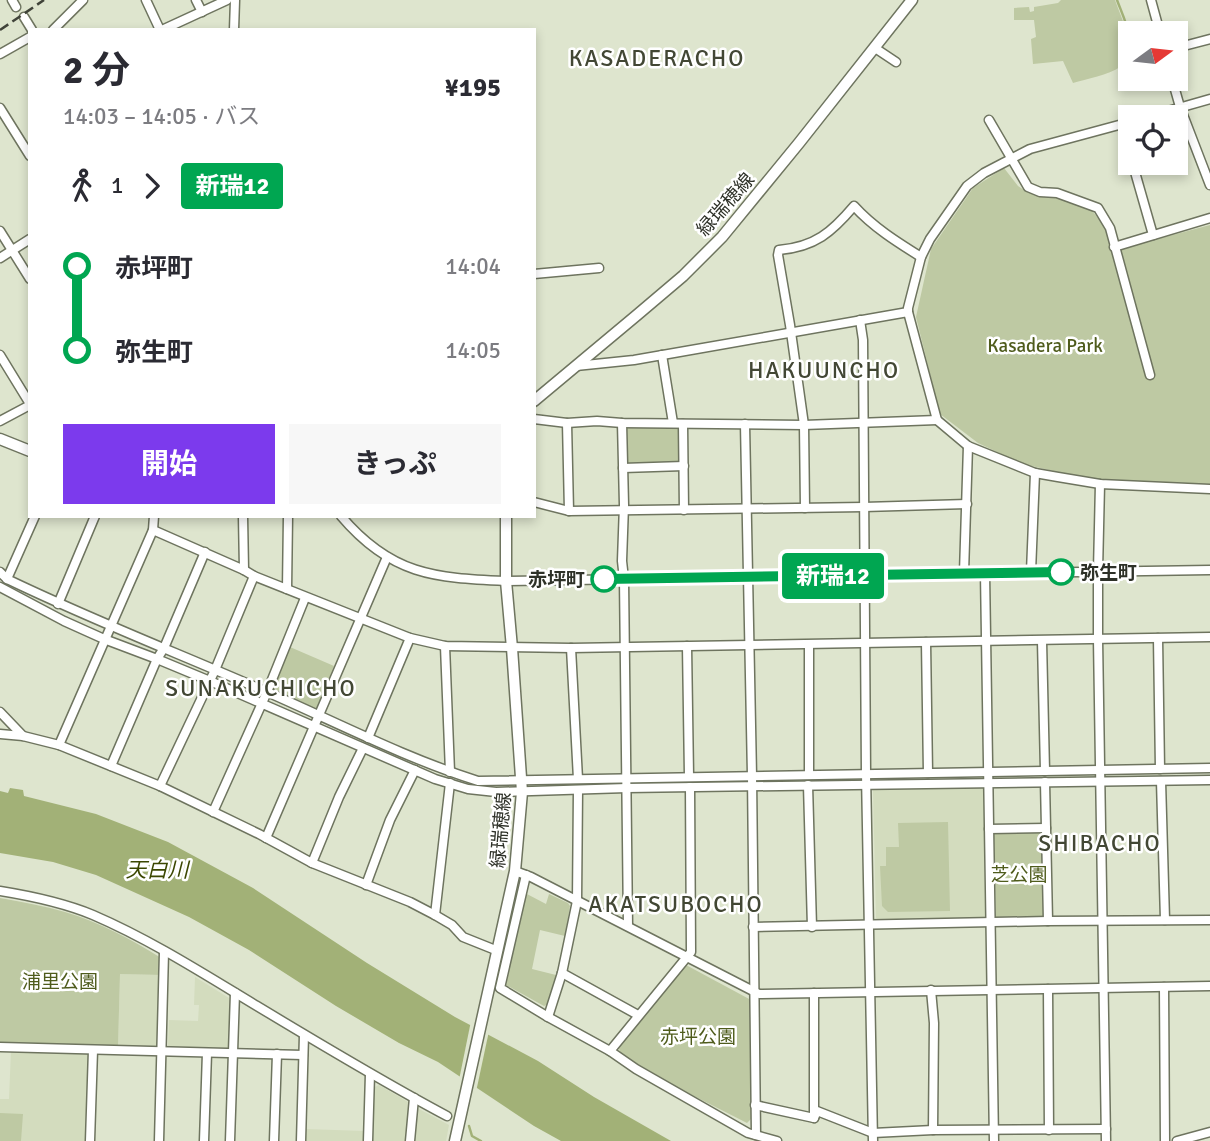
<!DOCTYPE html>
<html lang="ja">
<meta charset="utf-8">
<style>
body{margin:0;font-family:Signika,"Noto Sans JP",sans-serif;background:#f7f7f7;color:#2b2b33;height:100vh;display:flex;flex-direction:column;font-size:26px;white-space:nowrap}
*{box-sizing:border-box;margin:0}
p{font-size:23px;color:#7c7c81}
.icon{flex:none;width:38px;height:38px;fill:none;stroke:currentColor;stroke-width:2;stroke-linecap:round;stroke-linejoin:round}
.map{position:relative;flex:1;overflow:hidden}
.drawer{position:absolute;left:28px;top:28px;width:508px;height:490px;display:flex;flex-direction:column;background:#fff;border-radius:0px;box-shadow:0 4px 10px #0003}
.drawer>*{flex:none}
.badge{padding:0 14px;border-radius:5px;font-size:24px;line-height:46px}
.needle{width:46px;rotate:75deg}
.fabs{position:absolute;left:1118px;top:21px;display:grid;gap:14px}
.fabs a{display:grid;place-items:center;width:70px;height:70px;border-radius:0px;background:#fff;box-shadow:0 4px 10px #0003;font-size:35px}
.map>.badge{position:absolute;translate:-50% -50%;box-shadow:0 0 0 4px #fff}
.legs{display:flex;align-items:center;gap:10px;height:77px;padding:0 35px;font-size:23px}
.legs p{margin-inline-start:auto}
.summary{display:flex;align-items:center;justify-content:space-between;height:119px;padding:0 35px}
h1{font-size:38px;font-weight:700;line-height:52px}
.cta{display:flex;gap:14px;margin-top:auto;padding:14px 35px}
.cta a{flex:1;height:80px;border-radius:0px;background:#7c3aed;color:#fff;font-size:28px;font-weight:700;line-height:80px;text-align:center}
.cta a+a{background:#f7f7f7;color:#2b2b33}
ul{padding:0 35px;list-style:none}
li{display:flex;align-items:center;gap:24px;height:84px;font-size:26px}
li i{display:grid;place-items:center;width:10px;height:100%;margin:0 9px;background:currentColor}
li i::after{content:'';width:18px;height:18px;margin:-9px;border:5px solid;border-radius:50%;background:#fff}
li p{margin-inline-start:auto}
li:first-child i{background:linear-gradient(#0000 50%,currentColor 0)}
li:last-child i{background:linear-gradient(currentColor 50%,#0000 0)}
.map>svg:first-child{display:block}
</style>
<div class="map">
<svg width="1210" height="1141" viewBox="0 0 1210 1141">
<rect width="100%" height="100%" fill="#dee5ce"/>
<g fill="#d3dcbe">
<path d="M982 787 984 789 985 917 982 920 879 921 876 918 873 790 876 788Z"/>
<path d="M120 974 162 975 160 1045 156 1048 118 1047Z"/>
<path d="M195 977 229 998 231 1004 230 1046 226 1050 170 1048 168 1045 169 1020 198 1021 199 1005H194Z"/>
<path d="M11 1051 86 1053 89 1056 87 1141H0V1099H9Z"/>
<path d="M379 1085 408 1102 410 1107 409 1141H371L373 1088Z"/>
<path d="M419 1109 449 1125 446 1141H413L414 1112Z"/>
<path d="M305 1129 365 1131 364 1141H304Z"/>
</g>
<g fill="#bec9a3">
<path d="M1061 0H1115C1121 18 1139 51 1120 67 1109 75 1086 79 1073 83L1063 61 1033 64 1031 39 1036 37 1034 20H1014V8L1029 7 1030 12 1034 11V7L1058 3Z"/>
<path d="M1004 168 1018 186 1027 192 1084 204 1094 213 1104 226 1113 251 1210 225V485L1101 480 1062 473 1023 464 978 443 940 414 916 317 931 249 973 188Z"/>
<path d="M626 428H681L682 465H626Z"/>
<path d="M290 647 334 666 316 710 272 690Z"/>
<path d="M948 822 950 911 888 912 882 906 880 866H886V847H899L898 823Z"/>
<path d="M1041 830 1043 916 996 917 994 832Z"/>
<path d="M525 893 546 904 549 894 568 903 570 906 565 936 540 930 532 969 556 975 549 1004 544 1006 506 985Z"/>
<path d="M0 898C22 902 44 906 65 912 99 922 131 939 161 958L162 975 120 974 118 1047 0 1044Z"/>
<path d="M686 965 751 1000 752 1118 747 1123 688 1093 620 1054 619 1048 683 966Z"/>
<path d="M0 1113 23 1114 21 1141H0Z"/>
</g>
<path fill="#a2b177" d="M10 788 23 790 24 796 96 814 168 842 253 888 367 963 455 1017 538 1061 594 1097 671 1141H561L534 1126 438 1062 399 1043 336 1006 249 950 189 917 96 875 53 862 0 853V791L8 793Z"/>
<path fill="#dee5ce" d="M471 1021 489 1031 476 1092 459 1080Z"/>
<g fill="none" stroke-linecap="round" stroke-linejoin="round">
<g stroke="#a2b177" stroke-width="2.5">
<path d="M1117 0C1124 19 1138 45 1124 63"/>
<path d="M469 1126 472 1136 481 1141"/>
</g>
<defs>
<g id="minor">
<path d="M12 0 16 7"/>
<path d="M146 0 160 30"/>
<path d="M196 0 202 12"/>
<path d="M1151 0 1160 33"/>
<path d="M24 17 32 30"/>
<path d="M53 30 83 0"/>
<path d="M162 30 227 0"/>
<path d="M234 30 235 0"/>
<path d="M875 48 896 62"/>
<path d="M1176 48 1210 39"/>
<path d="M0 54 30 37"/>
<path d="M1172 79 1180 107 1210 185"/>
<path d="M0 108 30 156"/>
<path d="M1147 117 1210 99"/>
<path d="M989 120 1028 187 1040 192 1057 193 1098 208 1110 228 1150 375"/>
<path d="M1130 122 1030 149 984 173 967 186 930 239 921 257 908 308V312L937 420 968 446 1035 473 1058 477 1100 484 1210 489"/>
<path d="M1135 172 1153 235"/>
<path d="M0 231 30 279"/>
<path d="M1114 247 1210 218"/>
<path d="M0 258 30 239"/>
<path d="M534 274 599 268"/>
<path d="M860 320 863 340 866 774 873 1141"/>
<path d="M0 355 30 404"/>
<path d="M662 355 673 423"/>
<path d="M576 366 634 360 908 312"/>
<path d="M534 419 567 423 597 421 622 423 804 425 937 420"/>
<path d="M0 421 30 405"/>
<path d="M567 423 569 511"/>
<path d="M622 423 624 505 622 561 624 579 628 926"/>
<path d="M683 424 684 510"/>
<path d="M745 424 752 776 756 1135"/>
<path d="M623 468 684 466"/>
<path d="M1100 484 1098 571V639L1106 1141"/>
<path d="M534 502 569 511 864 507 967 504"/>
<path d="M805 508 804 425 790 325 778 255 779 250C815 247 832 232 854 206 873 227 897 242 921 257"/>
<path d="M243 516 244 570"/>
<path d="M341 516C391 575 434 578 506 581L1210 570"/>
<path d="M153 530 244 570 254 576 410 638 445 646 571 648 1210 637"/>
<path d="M0 572 7 579C92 620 180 654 267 692 336 722 405 758 478 781L1210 768"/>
<path d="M1031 572 1035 473"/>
<path d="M964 573 968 446"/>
<path d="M985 573 994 1141"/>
<path d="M7 579 35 516"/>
<path d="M0 587 64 621 104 639 157 659 210 681 435 779 468 789 496 792 627 788 1210 780"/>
<path d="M287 589 288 516"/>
<path d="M58 604 95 516"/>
<path d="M1158 638 1160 769"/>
<path d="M1042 641 1045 771"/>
<path d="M926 642 928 773"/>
<path d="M809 645V775"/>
<path d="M445 646 450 772"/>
<path d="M687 646 689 776"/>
<path d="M571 648 578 779"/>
<path d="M0 712 23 736"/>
<path d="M0 734 23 736 59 745 160 786 259 834 312 863 410 902 435 915 452 925 463 937 498 951"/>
<path d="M368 738 410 638"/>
<path d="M59 745 153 530 154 516"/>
<path d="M111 766 157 659 164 648 205 552"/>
<path d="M1161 781 1165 920"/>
<path d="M1045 782 1048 921"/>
<path d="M808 785 812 927"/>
<path d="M160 786 215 670 254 576"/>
<path d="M213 812 267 692 305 598"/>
<path d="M989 829 1046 828"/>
<path d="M266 838 387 557"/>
<path d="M312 863 339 797 363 748"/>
<path d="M515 871 531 877 759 994 1210 986"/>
<path d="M526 875 500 988 548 1017 610 1051 636 1069 748 1133 777 1141"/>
<path d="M366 885 390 820 415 770"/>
<path d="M0 891C31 896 64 903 93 915 151 940 204 974 257 1006 320 1044 383 1082 447 1116"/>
<path d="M435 915 450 783"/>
<path d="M753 927 1048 921 1210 920"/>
<path d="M562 973 638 1015"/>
<path d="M1164 987 1165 1141"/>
<path d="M1048 989 1049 1130"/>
<path d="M931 990 934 1023 933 1130"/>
<path d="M814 993V1115"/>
<path d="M548 1017 562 973 577 901 578 790"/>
<path d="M0 1047 303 1055"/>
<path d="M610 1051 691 952 690 787"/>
<path d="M755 1105 814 1118"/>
<path d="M814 1118 817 1111 873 1133 933 1130 1106 1129"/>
<path d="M90 1141 93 1050"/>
<path d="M159 1141 164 952"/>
<path d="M204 1141 207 1053"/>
<path d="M230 1141 235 993"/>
<path d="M274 1141 277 1054"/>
<path d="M301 1141 304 1035"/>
<path d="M368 1141 370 1074"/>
<path d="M410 1141 414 1098"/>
<path d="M1177 1141 1210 1132"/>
</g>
<g id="major">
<path d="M534 401 637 315 683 276 722 237 799 143 912 0"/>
<path d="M0 439 30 451"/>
<path d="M455 1141 515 871 522 792 512 648 506 581V516"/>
</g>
</defs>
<use href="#minor" stroke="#6e745f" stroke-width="11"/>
<use href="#major" stroke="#6e745f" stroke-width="13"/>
<use href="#minor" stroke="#fff" stroke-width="8"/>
<use href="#major" stroke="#fff" stroke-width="10"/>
<path stroke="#404339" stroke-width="2.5" stroke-dasharray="10 5" stroke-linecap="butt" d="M0 30 44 0"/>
</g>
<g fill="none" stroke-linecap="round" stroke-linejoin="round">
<defs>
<path id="line-1" d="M604 579 1061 572"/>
</defs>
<use href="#line-1" stroke="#fff" stroke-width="16"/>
<use href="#line-1" stroke="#00a651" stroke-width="10"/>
</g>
<g fill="#fff" stroke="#00a651" stroke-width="3.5">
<circle cx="1061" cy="572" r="12"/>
<circle cx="604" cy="579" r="12"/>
</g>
<g text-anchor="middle" stroke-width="5" stroke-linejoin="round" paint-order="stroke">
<g font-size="19" fill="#2e3128" stroke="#fff">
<text transform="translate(725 204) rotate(-49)" y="7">緑瑞穂線</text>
<text transform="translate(500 830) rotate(-85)" y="7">緑瑞穂線</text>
</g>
<g font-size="19" fill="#4f5c1c" stroke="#fff">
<text x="1045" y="352">Kasadera Park</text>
<text x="1019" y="881">芝公園</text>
<text x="60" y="988">浦里公園</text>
<text x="698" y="1043">赤坪公園</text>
</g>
<g font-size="19" font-weight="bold" fill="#2e3128" stroke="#fff" text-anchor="start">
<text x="1080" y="579">弥生町</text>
<text x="585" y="586" text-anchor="end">赤坪町</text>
</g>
<g font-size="21" font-style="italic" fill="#3b4701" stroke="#fff">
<text x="157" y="877">天白川</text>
</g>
<g font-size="23" letter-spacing="2" fill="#424734" stroke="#fff">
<text x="657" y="66">KASADERACHO</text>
<text x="824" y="378">HAKUUNCHO</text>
<text x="261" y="696">SUNAKUCHICHO</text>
<text x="1100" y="851">SHIBACHO</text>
<text x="676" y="912">AKATSUBOCHO</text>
</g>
</g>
</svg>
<div class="fabs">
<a><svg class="needle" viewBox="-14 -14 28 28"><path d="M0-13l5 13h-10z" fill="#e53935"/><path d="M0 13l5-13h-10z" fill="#7c7c81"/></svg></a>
<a><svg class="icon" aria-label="locate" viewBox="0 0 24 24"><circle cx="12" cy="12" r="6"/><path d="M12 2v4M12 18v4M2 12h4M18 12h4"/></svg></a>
</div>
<b class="badge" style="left:833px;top:576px;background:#00a651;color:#fff">新瑞12</b>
<section class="drawer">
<div class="summary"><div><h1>2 分</h1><p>14:03 – 14:05 · バス</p></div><b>¥195</b></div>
<div class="legs"><svg class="icon" aria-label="walk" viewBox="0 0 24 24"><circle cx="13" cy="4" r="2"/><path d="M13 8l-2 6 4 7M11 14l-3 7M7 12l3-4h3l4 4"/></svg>1<svg class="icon" aria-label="forward" viewBox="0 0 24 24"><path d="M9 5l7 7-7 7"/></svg><b class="badge" style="background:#00a651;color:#fff">新瑞12</b></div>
<ul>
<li><i style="color:#00a651"></i><b>赤坪町</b><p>14:04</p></li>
<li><i style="color:#00a651"></i><b>弥生町</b><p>14:05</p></li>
</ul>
<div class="cta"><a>開始</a><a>きっぷ</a></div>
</section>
</div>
